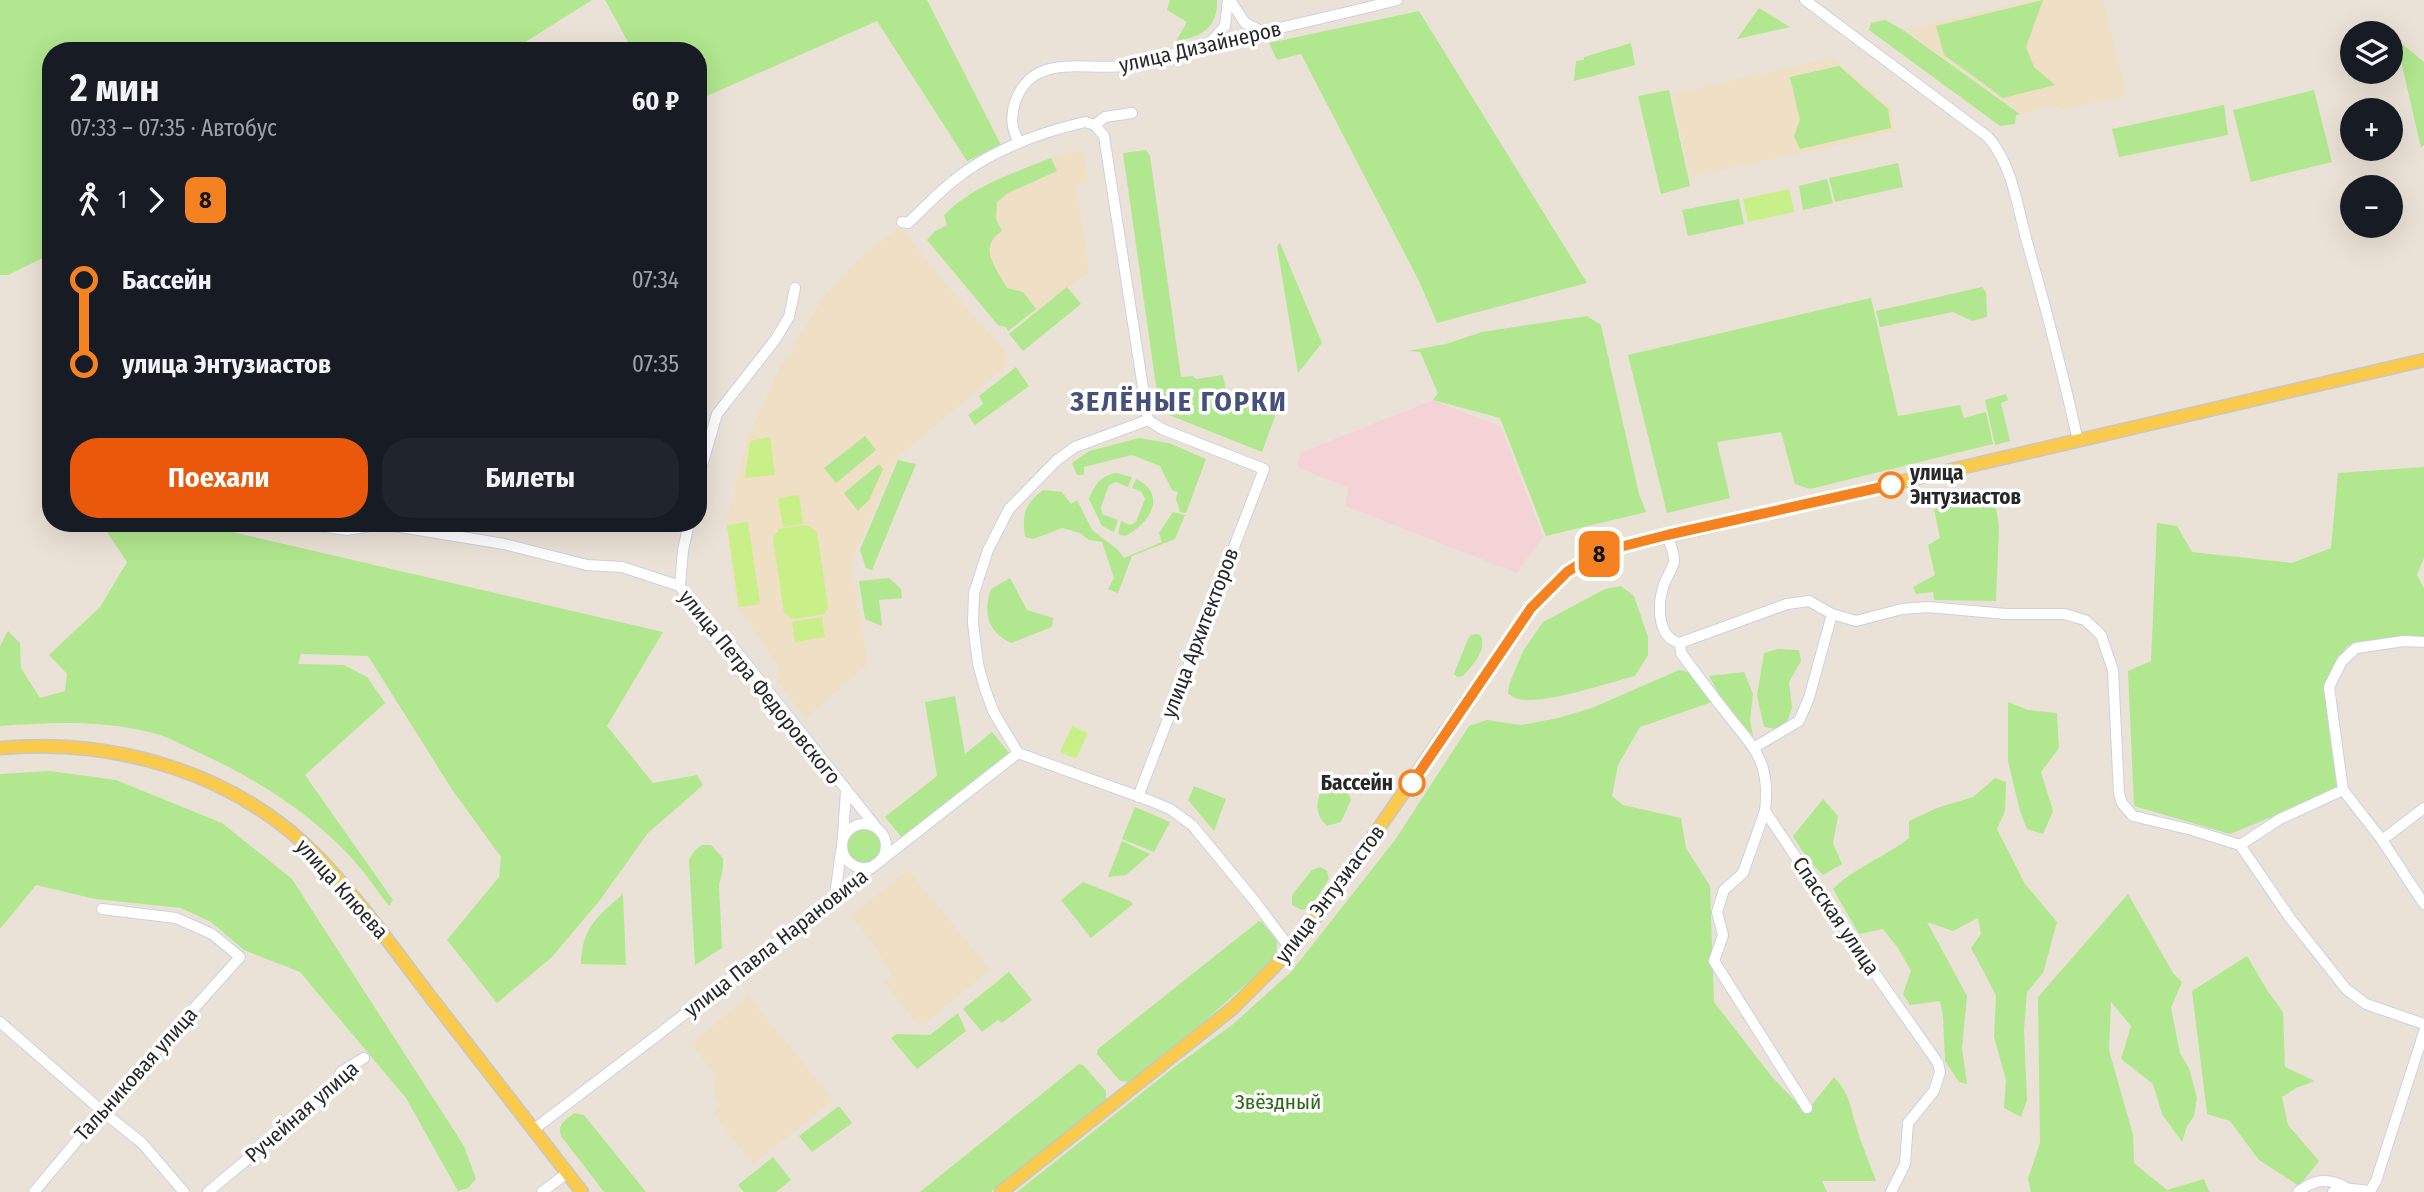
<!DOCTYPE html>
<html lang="ru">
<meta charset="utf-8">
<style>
body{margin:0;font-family:"Fira Sans Condensed",sans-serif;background:#20242c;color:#f1f3f6;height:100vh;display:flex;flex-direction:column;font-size:26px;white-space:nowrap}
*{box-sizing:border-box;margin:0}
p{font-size:23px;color:#9ea1a6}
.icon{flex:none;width:38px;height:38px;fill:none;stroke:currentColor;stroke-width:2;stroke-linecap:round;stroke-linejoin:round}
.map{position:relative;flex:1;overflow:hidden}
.drawer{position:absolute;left:42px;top:42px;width:665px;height:490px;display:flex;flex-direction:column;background:#171b24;border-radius:28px;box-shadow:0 7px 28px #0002}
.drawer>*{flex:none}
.badge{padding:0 14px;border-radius:10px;font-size:24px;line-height:46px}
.tools{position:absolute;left:2340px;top:21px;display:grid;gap:14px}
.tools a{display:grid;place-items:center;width:63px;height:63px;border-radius:50%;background:#171b24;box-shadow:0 7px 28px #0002;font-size:35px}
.map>.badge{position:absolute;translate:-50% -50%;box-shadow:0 0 0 4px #fff}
.legs{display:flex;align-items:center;gap:10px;height:77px;padding:0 28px;font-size:23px}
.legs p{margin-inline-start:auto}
.summary{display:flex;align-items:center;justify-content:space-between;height:119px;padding:0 28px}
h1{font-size:38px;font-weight:700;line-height:52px}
.action{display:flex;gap:14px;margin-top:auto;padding:14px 28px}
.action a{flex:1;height:80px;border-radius:28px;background:#ea580c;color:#fff;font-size:28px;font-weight:700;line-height:80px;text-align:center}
.action a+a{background:#20242c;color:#f1f3f6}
ul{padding:0 28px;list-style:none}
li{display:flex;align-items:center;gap:24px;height:84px;font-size:26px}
li i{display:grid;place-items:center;width:10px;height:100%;margin:0 9px;background:currentColor}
li i::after{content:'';width:18px;height:18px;margin:-9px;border:5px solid;border-radius:50%;background:#171b24}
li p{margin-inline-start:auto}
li:first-child i{background:linear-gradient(#0000 50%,currentColor 0)}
li:last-child i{background:linear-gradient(currentColor 50%,#0000 0)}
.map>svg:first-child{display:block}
</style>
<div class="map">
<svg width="2424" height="1192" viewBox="0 0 2424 1192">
<rect width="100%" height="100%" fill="#ebe2d7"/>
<g fill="#efdfc4">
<path d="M2033 0H2103L2127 96 2060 110 2057 105 2022 114 1905 30Z"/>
<path d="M1833 58 1891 109 1896 132 1690 177 1672 94Z"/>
<path d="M1073 151 1083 152 1089 182 1077 186 1089 272 1008 331 1006 327 998 325 927 240 934 232 947 225 944 215 953 206 972 193 998 179Z"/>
<path d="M900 227 940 277 1007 354V366L896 458 851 563 868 664 806 718 778 682 779 667 736 604 726 523 747 440 776 374 823 298 862 255Z"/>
<path d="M908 870 990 970 920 1027 884 982 892 976 875 946 851 916Z"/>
<path d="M748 996 834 1100 753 1164 713 1113 721 1106 715 1098V1075L691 1044Z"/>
</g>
<path fill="#f4d3d6" d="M1433 400 1501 427 1543 537 1517 573 1345 506 1348 488 1297 467 1300 453Z"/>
<g fill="#b1e78e">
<path d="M0 0H592L511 51H51V254L8 275H0Z"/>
<path d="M605 0H927L1001 145 967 161 877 21 698 100V51H633Z"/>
<path d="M1170 0H1217C1218 28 1201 37 1176 41L1187 22 1167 10Z"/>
<path d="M2043 0 2026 47 2034 67 2055 85 2003 98 1944 55 1936 26Z"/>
<path d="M1759 8 1790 27 1737 39Z"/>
<path d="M1419 11 1587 283 1437 323 1419 281 1301 54 1277 60 1269 43Z"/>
<path d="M1885 20 1903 30 2020 114 2016 115 2015 124 2000 126 1869 30 1871 23Z"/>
<path d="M2396 39 2424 62V145L2421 148Z"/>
<path d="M1631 43 1635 65 1574 81 1576 61 1584 60V57Z"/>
<path d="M1839 66 1888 109 1891 128 1800 149 1794 136 1800 120 1790 77Z"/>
<path d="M1669 90 1690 186 1661 194 1638 96Z"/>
<path d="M2314 90 2332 162 2251 182 2233 110Z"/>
<path d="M2224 105 2228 135 2119 157 2112 129Z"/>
<path d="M1146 150 1150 156 1181 377 1193 376 1196 379 1223 375 1228 403 1280 397V402L1262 452 1169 415 1159 407 1123 153Z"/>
<path d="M1051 158 1057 171 1008 193 997 202 996 219 1002 231C977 247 996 268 1007 288L1023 292 1036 309 1008 331 1006 327 998 325 927 240 934 232 947 225 944 215C972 186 1014 173 1051 158Z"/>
<path d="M1898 163 1903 187 1835 202 1829 178Z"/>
<path d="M1827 179 1833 203 1803 210 1799 186Z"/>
<path d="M1739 199 1744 224 1688 236 1682 210Z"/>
<path d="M1280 243 1322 343 1298 373 1277 246Z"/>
<path d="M1067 287 1081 304 1023 351 1009 334Z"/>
<path d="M1982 287 1986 292 1987 317 1972 321 1953 312 1880 327 1876 311Z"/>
<path d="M1871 298 1898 416 1960 405 1964 418 1986 412 1993 444 1810 489 1795 484 1781 432 1717 442 1730 498 1667 513 1628 355Z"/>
<path d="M1587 316 1601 325 1639 494 1646 512 1546 536 1500 418 1433 400 1438 393 1420 352 1408 351 1446 344 1482 332Z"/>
<path d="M1016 367 1029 386 975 425 968 415 983 404 979 396Z"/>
<path d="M2006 394 2008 400 2001 403 2010 441 1995 445 1985 400Z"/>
<path d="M865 436 876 450 836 483 824 468Z"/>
<path d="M1139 438 1169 443 1206 459 1186 513 1180 512 1176 499 1178 492 1172 490 1160 466 1132 455 1084 467V475H1077L1072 463 1089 451Z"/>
<path d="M898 460 916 464 872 570 866 568 860 550Z"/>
<path d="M879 464 883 469 869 500 858 511 844 493Z"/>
<path d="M2424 467V558L2417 575 2424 588V639L2369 641 2347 646 2324 687 2340 789 2230 834 2134 806 2128 671 2151 661 2157 523 2177 526 2192 552 2292 563 2331 548 2338 473Z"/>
<path d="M1117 473 1132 477 1128 487 1116 482 1109 485 1101 507 1102 514 1118 520 1114 532 1102 526 1089 499C1095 485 1100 475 1117 473Z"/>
<path d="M1136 479C1168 494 1150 524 1125 536L1118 534 1121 521 1130 525 1136 522 1145 499 1141 491 1132 488Z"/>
<path d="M1993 488 1999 526 1996 601 1934 600 1933 592 1916 594 1913 587 1935 575 1928 545 1940 538 1934 509 1968 500Z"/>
<path d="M1043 490 1062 492 1071 504 1077 500 1092 530 1117 549 1124 558 1162 542 1159 533 1173 512 1185 515 1175 539 1132 556 1118 593 1108 589 1114 578 1102 542 1089 540 1080 533 1062 528 1033 539 1025 537C1022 514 1024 505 1043 490Z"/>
<path d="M101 523H194L663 632 607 726 653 783 697 775 703 785 648 833 600 900 552 957 497 1003 447 940 499 877 501 857 453 791 368 656 301 654 298 664 344 665 367 677 385 703 305 775 393 900 389 906C375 888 362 868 346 852 304 809 256 779 202 754 186 747 170 737 153 733 104 720 50 722 0 726V646L8 631 20 643 21 668 40 698 65 691 67 674 49 655 100 607 127 562Z"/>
<path d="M889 578 901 589 902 598 879 600 882 626 865 619 859 581Z"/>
<path d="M1010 578 1027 610 1053 618 1052 627 1011 643C987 631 983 613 991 589Z"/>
<path d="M1621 586 1634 596 1648 637V655L1635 676C1608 683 1543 705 1518 699 1515 699 1511 695 1508 694L1509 685 1523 651 1543 622 1605 589Z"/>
<path d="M1477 634 1481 636C1487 651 1472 666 1463 676L1457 677 1454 674 1468 639 1471 635Z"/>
<path d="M1778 649 1799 650 1801 661 1789 682 1792 708 1786 725 1776 729 1764 727 1757 696 1764 653Z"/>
<path d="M1679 670 1689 672 1712 702 1640 727 1618 765 1612 796 1623 805 1681 818 1686 848 1710 886 1714 1002 1772 1077 1806 1112 1834 1077C1849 1093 1849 1102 1855 1122 1860 1142 1869 1161 1876 1181H1822L1827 1192H1017L1177 1065 1232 1025 1291 972 1395 840 1469 726 1487 720 1521 725 1558 718 1592 708Z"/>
<path d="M1744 672 1753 694 1750 720 1753 736 1722 700 1709 676Z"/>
<path d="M955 696 965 754 992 732 1010 754 903 839 885 817 937 776 925 702Z"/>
<path d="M2008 702 2028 710 2057 713 2059 748 2041 772 2053 811 2043 834 2027 829 2020 811 2008 761Z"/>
<path d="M50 771 116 780 222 823 292 879 464 1146 476 1179 468 1188 458 1191 406 1098 300 972 244 950 211 922 181 908 95 899 36 885 0 929V774Z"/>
<path d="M1334 778C1346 780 1347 789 1351 800L1341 822 1327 826C1312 812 1317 796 1327 780Z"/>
<path d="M1995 778 2006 782 2005 811 1997 829 2025 884 2057 922 2043 973 2027 992 2024 1030 2027 1100 2021 1117 2004 1108 2006 1080 1994 1037 1996 995 1971 948 1981 934 1978 918 1953 931 1927 922 1967 996 1962 1048 1967 1084 1959 1082 1945 1061 1943 1017 1940 1001 1910 1005 1903 994 1911 971 1898 948 1883 929 1859 934 1833 889C1854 868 1885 857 1909 838V821L1937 808 1973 797Z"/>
<path d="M1194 786 1226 799 1214 831 1188 800Z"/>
<path d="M1823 799 1838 816 1833 843 1842 864 1823 875 1807 858 1793 836Z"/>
<path d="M1135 807 1170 822 1154 852 1122 839Z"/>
<circle cx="864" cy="846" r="17"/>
<path d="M1122 841 1150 854 1126 875 1108 877Z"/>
<path d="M702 845H711L723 858V869L719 885 722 948 695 965 689 860 695 850Z"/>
<path d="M1320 867 1327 871 1329 879 1310 908 1302 910 1292 905V895L1312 870Z"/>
<path d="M1083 882 1130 901 1133 904 1091 938 1061 900Z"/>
<path d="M623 894 626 965 581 964C582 927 598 916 623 894Z"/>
<path d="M2128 894 2173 973 2182 982 2171 1008 2180 1053 2189 1068 2197 1098 2194 1116 2187 1126 2182 1142 2162 1114 2153 1084 2121 1059 2131 1026 2111 1002 2109 1050 2133 1135 2134 1163 2167 1190 2204 1179 2209 1192H2031L2028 1179 2040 1143 2038 997Z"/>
<path d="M1259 921 1262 922 1277 941 1276 957 1206 1020 1129 1082 1120 1081 1097 1054 1098 1049Z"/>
<path d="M2247 956 2267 990 2283 1012 2285 1067 2315 1081 2296 1088 2282 1097 2288 1125 2319 1161 2299 1186 2259 1160 2230 1121 2207 1114 2192 991Z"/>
<path d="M1009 972 1032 1000 1002 1023 998 1020 982 1032 963 1009Z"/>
<path d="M958 1013 966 1031 917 1069 891 1038 897 1034 930 1035Z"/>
<path d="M1079 1064 1083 1065 1106 1091V1100L991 1192H920Z"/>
<path d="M839 1106 852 1123 812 1152 799 1136Z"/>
<path d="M574 1113 584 1115 646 1192H604L561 1136C557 1124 566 1120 574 1113Z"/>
<path d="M773 1157 791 1180 776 1192H744L738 1185Z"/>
</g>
<g fill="#c9ef89">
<path d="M1789 189 1794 212 1748 222 1743 199Z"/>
<path d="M770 437 775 475 745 478 750 441Z"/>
<path d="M799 495 803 524 783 527 778 498Z"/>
<path d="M748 522 760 604 739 607 727 525Z"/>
<path d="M807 525 817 532 828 607 824 614 795 619 784 613 773 538 779 529Z"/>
<path d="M822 617 825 637 795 642 792 622Z"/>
<path d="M1072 726 1088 733 1076 759 1060 752Z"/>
</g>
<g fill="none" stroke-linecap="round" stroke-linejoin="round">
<defs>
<g id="minor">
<path d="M1230 0 1245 23 1263 32"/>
<path d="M1805 0 1988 137C2013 166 2017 206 2027 242 2046 308 2063 374 2078 441"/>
<path d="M1209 44 1225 26 1228 0"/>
<path d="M1095 125 1105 117 1132 113"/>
<path d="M1019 141C1004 120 1016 84 1039 73 1065 60 1100 71 1128 65 1156 60 1183 50 1211 44 1273 29 1335 16 1397 0"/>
<path d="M902 222 908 223C923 209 937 194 952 182 990 150 1038 133 1085 122L1095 125 1104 136 1148 420 1162 429 1264 469 1138 797"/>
<path d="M1148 420 1075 447 1057 460 1009 509 988 550 974 593 973 623 978 664 985 689 994 713 1018 753 1151 801 1170 809 1192 825 1253 899 1290 948"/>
<path d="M698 479 717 414 775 340 789 317 795 288"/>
<path d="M298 523 347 530 382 524 504 544 587 565 622 567 680 586 701 620 734 648 876 827"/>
<path d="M1667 535C1669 542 1675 554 1674 562 1673 568 1667 576 1665 582 1657 600 1656 638 1680 643L1787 604 1809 601 1832 614 1856 621 1902 609 1928 607 2006 614H2064L2085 620 2101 635 2113 670 2119 794 2122 803 2133 816 2192 830 2240 845 2280 819 2343 790 2329 687 2342 661 2356 648 2404 641 2424 642"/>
<path d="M680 586 683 550 689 523"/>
<path d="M1680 643 1681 653C1695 672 1709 691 1724 710 1753 748 1771 759 1765 811L1853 942 1938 1063 1940 1072 1934 1091 1908 1123 1905 1164 1891 1192"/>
<path d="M1755 747 1799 721 1809 698 1832 614"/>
<path d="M2343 790 2382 840 2424 904"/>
<path d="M1765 811 1743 873 1724 890 1717 912 1723 935 1714 961 1807 1108"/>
<circle cx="864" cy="846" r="22"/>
<path d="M843 836 846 791"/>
<path d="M2382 840 2424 808"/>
<path d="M2240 845 2290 918 2346 989 2366 1004 2424 1024"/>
<path d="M835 896 841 851"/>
<path d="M0 1022 102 1111 142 1143 184 1192"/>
<path d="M533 1130 659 1034 1018 753"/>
<path d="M34 1192 102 1111 240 957 212 934 176 918 102 909"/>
<path d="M208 1192 333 1088 341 1072 364 1058"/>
<path d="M542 1192 567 1173"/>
<path d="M2298 1192C2313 1180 2327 1177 2345 1187"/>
<path d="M2333 1192 2342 1188 2370 1191 2376 1181 2424 1032"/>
</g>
<g id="major">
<path d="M0 748C117 738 237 773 320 859 360 901 394 949 429 995 480 1061 531 1127 582 1192"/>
<path d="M1001 1192 1233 1008 1274 967 1325 906 1531 608 1567 572 1589 558 1612 549 2424 360"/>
</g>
</defs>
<use href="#minor" stroke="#ccd1e2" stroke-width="12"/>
<use href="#major" stroke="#c7c7c7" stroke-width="15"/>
<use href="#minor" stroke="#fff" stroke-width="10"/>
<use href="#major" stroke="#faca4d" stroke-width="12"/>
</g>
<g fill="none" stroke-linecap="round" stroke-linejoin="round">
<defs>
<path id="line-1" d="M1412 783 1531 608 1567 572 1589 558 1612 549 1667 535 1891 485"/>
</defs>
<use href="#line-1" stroke="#fff" stroke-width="16"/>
<use href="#line-1" stroke="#f58220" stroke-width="10"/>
</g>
<g fill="#fff" stroke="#f58220" stroke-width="3.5">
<circle cx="1891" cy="485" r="12"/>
<circle cx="1412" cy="783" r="12"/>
</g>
<g text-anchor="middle" stroke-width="7" stroke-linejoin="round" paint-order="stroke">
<g font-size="21" fill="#272727" stroke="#fff">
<text transform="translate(1200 47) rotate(-13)" y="7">улица Дизайнеров</text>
<text transform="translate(1200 633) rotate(-69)" y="7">улица Архитекторов</text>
<text transform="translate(760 687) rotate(51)" y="7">улица Петра Федоровского</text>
<text transform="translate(342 889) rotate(48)" y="7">улица Клюева</text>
<text transform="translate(1330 894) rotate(-53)" y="7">улица Энтузиастов</text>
<text transform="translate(1836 916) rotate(56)" y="7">Спасская улица</text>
<text transform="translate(776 943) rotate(-38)" y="7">улица Павла Нарановича</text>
<text transform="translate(136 1074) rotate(-48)" y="7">Тальниковая улица</text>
<text transform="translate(302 1112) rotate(-41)" y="7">Ручейная улица</text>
</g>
<g font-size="21" font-weight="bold" fill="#272727" stroke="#fff" text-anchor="start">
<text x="1910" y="480">улица<tspan x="1910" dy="24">Энтузиастов</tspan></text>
<text x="1393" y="790" text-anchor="end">Бассейн</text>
</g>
<g font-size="21" fill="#296814" stroke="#fff">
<text x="1278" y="1109">Звёздный</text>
</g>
<g font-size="28" font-weight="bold" letter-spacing="2" fill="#45517a" stroke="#fff">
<text x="1179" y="411">ЗЕЛЁНЫЕ ГОРКИ</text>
</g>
</g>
</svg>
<div class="tools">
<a><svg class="icon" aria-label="layers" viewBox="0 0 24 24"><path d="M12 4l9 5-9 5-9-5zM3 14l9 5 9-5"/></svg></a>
<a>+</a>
<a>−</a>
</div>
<b class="badge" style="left:1599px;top:554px;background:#f58220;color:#111">8</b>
<section class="drawer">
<div class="summary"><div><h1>2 мин</h1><p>07:33 – 07:35 · Автобус</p></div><b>60 ₽</b></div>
<div class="legs"><svg class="icon" aria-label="walk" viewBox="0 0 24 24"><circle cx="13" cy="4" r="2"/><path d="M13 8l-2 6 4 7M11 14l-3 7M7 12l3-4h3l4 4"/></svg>1<svg class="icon" aria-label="forward" viewBox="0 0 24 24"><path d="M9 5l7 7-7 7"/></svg><b class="badge" style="background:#f58220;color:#111">8</b></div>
<ul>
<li><i style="color:#f58220"></i><b>Бассейн</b><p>07:34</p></li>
<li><i style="color:#f58220"></i><b>улица Энтузиастов</b><p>07:35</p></li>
</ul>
<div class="action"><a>Поехали</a><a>Билеты</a></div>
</section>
</div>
